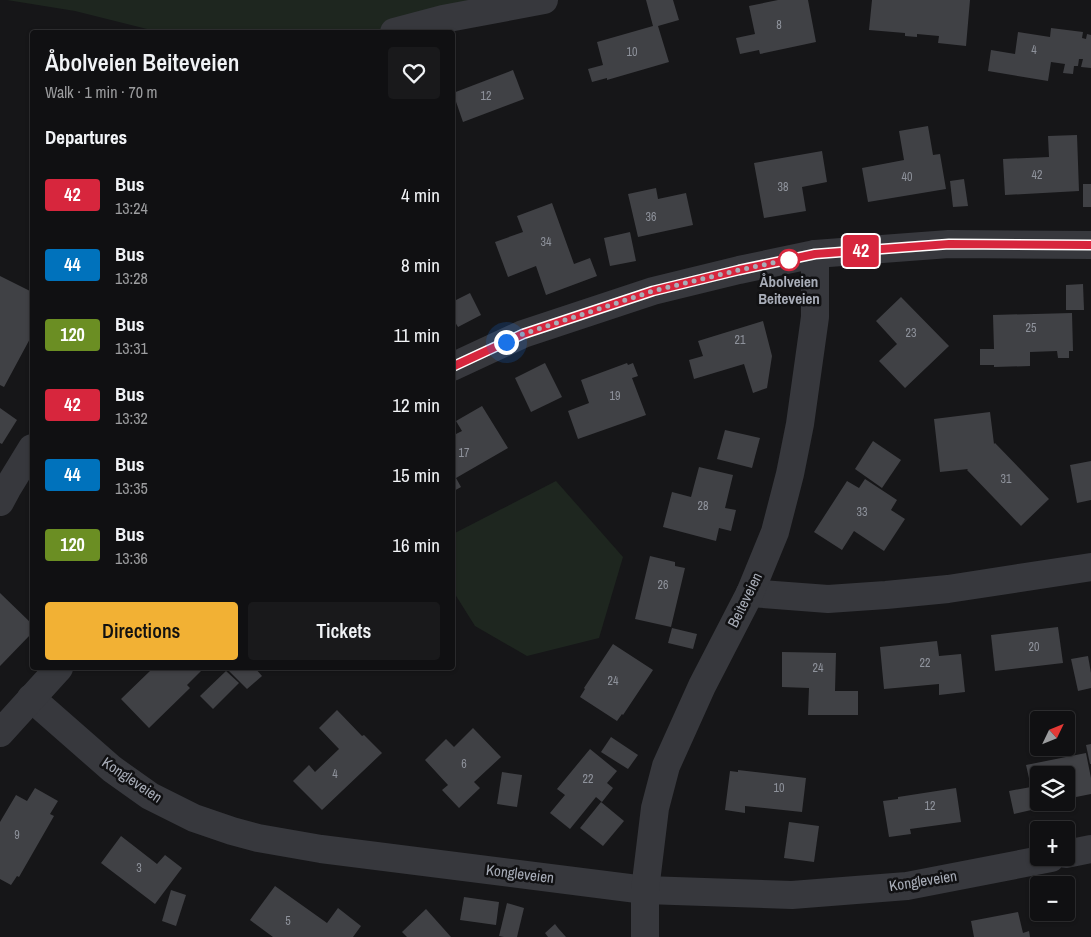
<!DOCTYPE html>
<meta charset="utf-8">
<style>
body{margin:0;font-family:"Archivo Narrow",sans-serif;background:#19191b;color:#f1f3f6;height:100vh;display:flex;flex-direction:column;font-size:19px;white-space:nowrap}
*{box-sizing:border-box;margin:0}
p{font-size:16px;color:#9c9d9f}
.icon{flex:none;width:28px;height:28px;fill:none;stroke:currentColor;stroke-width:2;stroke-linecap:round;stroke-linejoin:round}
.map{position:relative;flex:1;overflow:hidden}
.drawer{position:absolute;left:30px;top:30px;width:425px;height:640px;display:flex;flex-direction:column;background:#101012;border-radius:5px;box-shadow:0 1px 4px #0004,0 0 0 1px #303032}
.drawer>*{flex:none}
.badge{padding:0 10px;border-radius:4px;font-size:18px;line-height:32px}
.needle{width:32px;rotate:47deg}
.buttons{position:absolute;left:1030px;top:711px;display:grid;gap:10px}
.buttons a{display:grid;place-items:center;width:45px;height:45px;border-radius:5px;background:#101012;box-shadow:0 1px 4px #0004,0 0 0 1px #303032;font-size:25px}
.you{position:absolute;width:25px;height:25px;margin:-12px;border:4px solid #fff;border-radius:50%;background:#1a73e8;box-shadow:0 0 0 8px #1a73e833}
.map>.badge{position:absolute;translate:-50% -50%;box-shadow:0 0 0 2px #fff}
h2{padding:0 15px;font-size:19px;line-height:45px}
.round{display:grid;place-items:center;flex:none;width:52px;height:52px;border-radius:5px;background:#19191b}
.summary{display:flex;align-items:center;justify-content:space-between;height:85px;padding:0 15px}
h1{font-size:24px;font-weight:600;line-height:38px}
.cta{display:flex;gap:10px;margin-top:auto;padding:10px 15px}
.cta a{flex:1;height:58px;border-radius:5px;background:#f2b134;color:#111;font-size:20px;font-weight:600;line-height:58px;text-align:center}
.cta a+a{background:#19191b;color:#f1f3f6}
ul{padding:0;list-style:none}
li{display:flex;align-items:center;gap:15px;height:70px;padding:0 15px}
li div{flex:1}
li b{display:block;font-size:19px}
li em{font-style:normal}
li .badge{min-width:55px;font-weight:700;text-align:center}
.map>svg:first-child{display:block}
</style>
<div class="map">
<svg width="1091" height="937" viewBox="0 0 1091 937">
<rect width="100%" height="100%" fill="#161618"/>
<g fill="#1e261f">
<path d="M7 0H544L394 32H159L75 11Z"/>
<path d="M556 481 623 557 599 638 527 656 475 626 453 591V534Z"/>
</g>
<g fill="#404145">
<path d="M646 0H673L679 20 658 26 669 62 607 80V78L592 82 588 69 603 65 597 42 653 26Z"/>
<path d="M778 0H808L816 42 760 54 759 50 740 54 736 38 755 34 749 6Z"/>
<path d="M872 0H970L966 46 938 43 939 36 917 34V37L905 36V33L869 30Z"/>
<path d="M1051 28 1083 32 1082 38 1086 39 1087 34 1091 35V68L1081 67 1083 59H1079L1078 66H1074L1073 74 1063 73 1065 64 1051 62 1048 81 988 71 991 50 1015 54 1018 32 1050 37Z"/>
<path d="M513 70 524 99 463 122 453 93Z"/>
<path d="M928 126 933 155 940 154 946 189 868 202 862 168 904 160 899 131Z"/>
<path d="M1077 135 1079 191 1005 195 1003 159 1049 157 1048 136Z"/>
<path d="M822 151 827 182 802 187 806 211 764 218 754 163Z"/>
<path d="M964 179 968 206 953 207 950 181Z"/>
<rect x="1083" y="184" width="8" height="23"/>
<path d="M656 188 658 199 686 193 693 225 638 237 628 194Z"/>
<path d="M552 203 574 264 590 258 597 276 546 295 536 266 508 277 495 242 523 232 517 216Z"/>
<path d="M630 232 636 261 610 266 604 238Z"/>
<path d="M0 276 32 292V299L29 306 32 309V335L4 387 0 385Z"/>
<path d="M1083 284 1084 310H1066V285Z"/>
<path d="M470 293 481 315 458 327 452 317V310L455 309 452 302Z"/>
<path d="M901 297 949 346 905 388 879 361 897 344 876 321Z"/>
<path d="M1072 313 1073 351H1069V358H1058L1057 351 1030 352V366L994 367V365H980V349H994L993 315Z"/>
<path d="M763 321 772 356 767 388 753 393 744 364 694 379 689 360 703 356 698 341Z"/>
<path d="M545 363 562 397 531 412 515 378Z"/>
<path d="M627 363 628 365 633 363 638 376 632 378 646 415 578 439 568 411 589 403 581 380Z"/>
<path d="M482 406 508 448 456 478 461 487 452 492V436L462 431 456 421Z"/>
<path d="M0 408 17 420 2 444 0 443Z"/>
<path d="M990 412 994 444 995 443 1049 499 1021 526 967 470 968 469 940 472 934 419Z"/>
<path d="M725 430 760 438 752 468 717 459Z"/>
<path d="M873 441 901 460 882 488 855 469Z"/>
<path d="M1091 461V500L1077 503 1070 465Z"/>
<path d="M699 467 733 475 725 508 736 510 731 531 719 528 716 541 663 527 672 492 691 497Z"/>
<path d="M865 479 897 500 891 510 905 519 884 551 854 531 842 550 814 532 847 481 859 488Z"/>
<path d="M650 556 675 562V566L685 568 671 627 635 619Z"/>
<path d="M0 593 32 624V633L0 666Z"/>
<path d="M1058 627 1063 663 995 671 991 635Z"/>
<path d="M672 628 697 634 693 649 668 643Z"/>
<path d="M937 641 939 656 961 654 965 692 939 695V684L884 689 880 647Z"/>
<path d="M613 644 653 670 623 715 622 714 617 721 580 697 585 689 584 688Z"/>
<path d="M782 652 836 653 835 691H858V715H808L809 688 782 687Z"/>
<path d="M1088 656 1091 673V688L1078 691 1071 659Z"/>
<path d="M145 668H201L203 669 187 685 190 688 149 728 121 699 150 671Z"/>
<path d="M226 668H255L262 676 247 689Z"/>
<path d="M226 671 239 683 213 709 200 696Z"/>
<path d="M337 710 362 736 364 735 382 753 322 810 293 781 309 765 315 772 339 749 319 728Z"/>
<path d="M473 728 501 757 474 782 480 788 459 808 442 790 448 785 425 760 446 739 454 747Z"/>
<path d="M611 737 638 755 628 769 601 752Z"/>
<path d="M1091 744V764H1090L1086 745Z"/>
<path d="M590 749 617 771 607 783 613 788 602 802 596 797 570 829 550 813 565 795 557 789Z"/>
<path d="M1086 753 1091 778V794L1066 799V775H1039V802L1048 803 1039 805 1040 808 1014 814 1009 791 1031 787 1026 765Z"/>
<path d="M738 770 806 778 802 812 745 806V813L725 810 730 771 738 772Z"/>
<path d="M502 772 522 775 517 807 497 804Z"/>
<path d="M35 788 58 801 50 814 54 816 19 877 17 876 11 885 0 879V822L16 795 27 801Z"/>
<path d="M956 788 961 822 910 829 911 834 889 837 883 801 898 799V797Z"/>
<path d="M601 802 624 821 603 846 580 828Z"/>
<path d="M789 822 819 826 814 862 784 858Z"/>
<path d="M121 836 157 864 165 855 182 868 155 904 101 863Z"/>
<path d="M275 886 327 923 338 908 361 926 353 937H273L250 920Z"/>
<path d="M171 890 186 895 176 926 162 921Z"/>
<path d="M464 897 499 902 496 925 460 920Z"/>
<path d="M507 903 524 908 517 937H504L499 936Z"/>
<path d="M426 909 451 937H407L402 932Z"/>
<path d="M1018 912 1023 933 1029 931 1030 937H974L971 921Z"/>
<path d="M555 924 558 928 566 937H548L545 933Z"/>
</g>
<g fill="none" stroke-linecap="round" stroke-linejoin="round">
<g stroke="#37383d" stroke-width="28">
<path d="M394 32 443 19 544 0"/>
<path d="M452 367 523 334 653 291 739 270 815 254 949 244 1091 245"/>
<path d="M0 502 7 489 32 448"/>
<path d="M750 593 828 599 886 595 948 589 1091 567"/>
<path d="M31 698 112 769 150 796 194 818 232 831 258 838 321 849 645 890 792 895 907 886 1051 858"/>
<path d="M0 733 59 668"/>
<path d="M1066 854 1091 849"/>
<path d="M645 937V890L655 808 666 766 702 686 750 593 775 532 790 474 800 424 815 317V254"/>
</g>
</g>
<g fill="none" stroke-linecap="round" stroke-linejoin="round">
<defs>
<path id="line" d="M452 367 523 334 653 291 739 270 815 254 949 244 1091 245"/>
</defs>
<use href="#line" stroke="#fff" stroke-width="11"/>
<use href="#line" stroke="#d7263d" stroke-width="8"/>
<path stroke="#a8adb8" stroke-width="5" stroke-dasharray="0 9" d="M506 342 523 334 653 291 739 270 796 258 789 260"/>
</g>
<circle fill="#fff" stroke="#d7263d" stroke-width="2.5" cx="789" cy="260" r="10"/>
<g text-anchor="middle" stroke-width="5" stroke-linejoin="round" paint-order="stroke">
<g font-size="12" fill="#8e929b">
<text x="779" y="29">8</text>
<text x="1034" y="54">4</text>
<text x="632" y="56">10</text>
<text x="486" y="100">12</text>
<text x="1037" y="179">42</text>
<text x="907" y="181">40</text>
<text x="783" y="191">38</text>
<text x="651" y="221">36</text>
<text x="546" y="246">34</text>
<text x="1031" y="332">25</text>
<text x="911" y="337">23</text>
<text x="740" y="344">21</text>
<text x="615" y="400">19</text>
<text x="464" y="457">17</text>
<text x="1006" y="483">31</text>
<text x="703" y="510">28</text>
<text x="862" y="516">33</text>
<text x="663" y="589">26</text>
<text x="1034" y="651">20</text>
<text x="925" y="667">22</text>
<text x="818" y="672">24</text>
<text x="613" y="685">24</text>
<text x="464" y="768">6</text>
<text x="335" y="778">4</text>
<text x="588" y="783">22</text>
<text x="779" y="792">10</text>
<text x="930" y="810">12</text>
<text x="17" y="839">9</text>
<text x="139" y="872">3</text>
<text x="288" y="925">5</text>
</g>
<g font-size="15" font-weight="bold" fill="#a8adb8" stroke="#111113">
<text x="789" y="287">Åbolveien<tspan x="789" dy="17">Beiteveien</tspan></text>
</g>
<g font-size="15" fill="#a8adb8" stroke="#111113">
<text transform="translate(745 600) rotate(-64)" y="5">Beiteveien</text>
<text transform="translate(132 780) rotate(34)" y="5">Kongleveien</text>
<text transform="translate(520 874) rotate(7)" y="5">Kongleveien</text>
<text transform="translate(923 881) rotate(-9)" y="5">Kongleveien</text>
</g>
</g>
</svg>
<div class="buttons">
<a><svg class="needle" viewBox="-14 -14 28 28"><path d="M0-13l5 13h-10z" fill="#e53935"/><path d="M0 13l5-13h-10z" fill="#9c9d9f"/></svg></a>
<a><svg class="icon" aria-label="layers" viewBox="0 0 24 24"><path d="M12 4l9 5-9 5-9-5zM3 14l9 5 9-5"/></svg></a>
<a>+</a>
<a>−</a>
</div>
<div class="you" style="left:506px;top:342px"></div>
<b class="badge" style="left:861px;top:251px;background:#d7263d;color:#fff">42</b>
<section class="drawer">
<div class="summary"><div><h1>Åbolveien Beiteveien</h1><p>Walk · 1 min · 70 m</p></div><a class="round"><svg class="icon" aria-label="heart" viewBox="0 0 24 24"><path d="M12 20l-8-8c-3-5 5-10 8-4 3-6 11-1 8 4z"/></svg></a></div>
<h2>Departures</h2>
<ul>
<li><span class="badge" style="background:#d7263d;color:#fff">42</span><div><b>Bus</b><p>13:24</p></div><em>4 min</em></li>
<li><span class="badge" style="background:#0072bc;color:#fff">44</span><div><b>Bus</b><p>13:28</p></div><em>8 min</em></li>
<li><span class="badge" style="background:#6b8e23;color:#fff">120</span><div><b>Bus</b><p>13:31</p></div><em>11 min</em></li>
<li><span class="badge" style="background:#d7263d;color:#fff">42</span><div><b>Bus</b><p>13:32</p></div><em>12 min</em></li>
<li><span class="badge" style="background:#0072bc;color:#fff">44</span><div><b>Bus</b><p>13:35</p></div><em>15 min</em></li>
<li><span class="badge" style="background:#6b8e23;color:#fff">120</span><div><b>Bus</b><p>13:36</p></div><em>16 min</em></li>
</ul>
<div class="cta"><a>Directions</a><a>Tickets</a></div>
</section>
</div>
